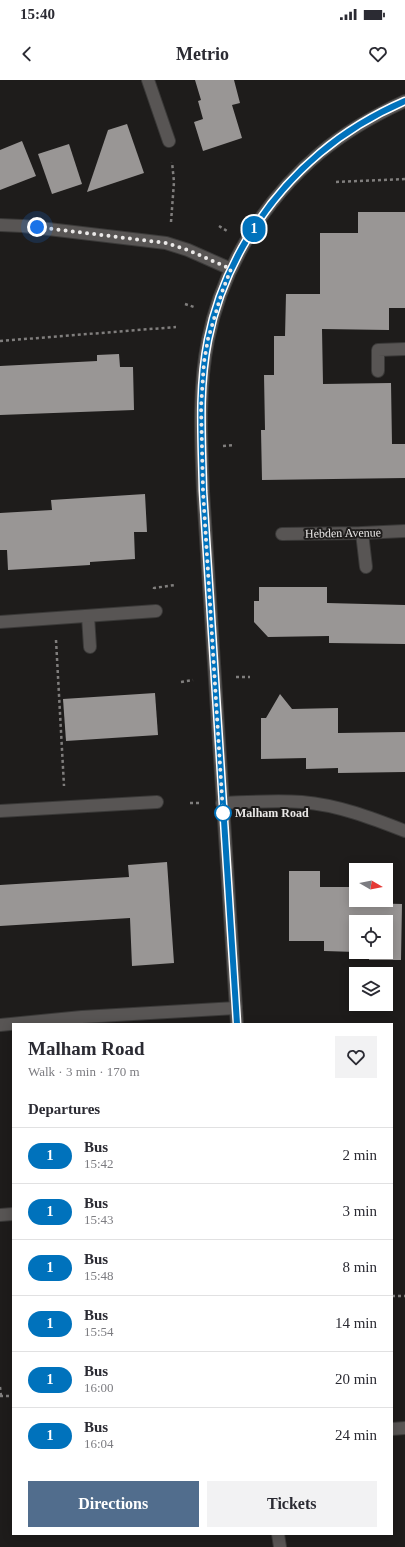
<!DOCTYPE html>
<meta charset="utf-8">
<style>
body{margin:0;font-family:"Times New Roman",serif;background:#f2f2f3;color:#2b2b33;height:100vh;display:flex;flex-direction:column;font-size:15px;white-space:nowrap}
*{box-sizing:border-box;margin:0}
p{font-size:13px;color:#7c7c81}
.icon{flex:none;width:22px;height:22px;fill:none;stroke:currentColor;stroke-width:2;stroke-linecap:round;stroke-linejoin:round}
.map{position:relative;flex:1;overflow:hidden}
.panel{position:absolute;left:12px;top:943px;width:381px;height:512px;display:flex;flex-direction:column;background:#fff;border-radius:0px;box-shadow:0 2px 10px #0003}
.panel>*{flex:none}
.badge{padding:0 8px;border-radius:13px;font-size:14px;line-height:26px}
.needle{width:26px;rotate:99deg}
.fabs{position:absolute;left:349px;top:783px;display:grid;gap:8px}
.fabs a{display:grid;place-items:center;width:44px;height:44px;border-radius:0px;background:#fff;box-shadow:0 2px 10px #0003;font-size:20px}
.you{position:absolute;width:20px;height:20px;margin:-10px;border:3px solid #fff;border-radius:50%;background:#1a73e8;box-shadow:0 0 0 6px #1a73e833}
.map>.badge{position:absolute;translate:-50% -50%;box-shadow:0 0 0 2px #fff}
h2{padding:0 16px;font-size:15px;line-height:36px}
.round{display:grid;place-items:center;flex:none;width:42px;height:42px;border-radius:0px;background:#f2f2f3}
.summary{display:flex;align-items:center;justify-content:space-between;height:68px;padding:0 16px}
h1{font-size:19px;font-weight:600;line-height:30px}
.action{display:flex;gap:8px;margin-top:auto;padding:8px 16px}
.action a{flex:1;height:46px;border-radius:0px;background:#516d8d;color:#fff;font-size:16px;font-weight:600;line-height:46px;text-align:center}
.action a+a{background:#f2f2f3;color:#2b2b33}
ul{padding:0;list-style:none}
li{display:flex;align-items:center;gap:12px;height:56px;padding:0 16px;border-top:1px solid #e1e1e2}
li div{flex:1}
li b{display:block;font-size:15px}
li em{font-style:normal}
li .badge{min-width:44px;font-weight:700;text-align:center}
.status{display:flex;justify-content:space-between;align-items:center;height:28px;padding:0 20px;background:#fff;direction:ltr}
.status svg{height:11px;fill:currentColor}
header{display:flex;justify-content:space-between;align-items:center;height:52px;padding:0 16px;background:#fff;font-size:18px;font-weight:600}
.map>svg:first-child{display:block}
</style>
<div class="status"><b>15:40</b><svg viewBox="0 0 49 12"><path d="M0 12V9h3v3zM5 12V6h3v6zM10 12V3h3v9zM15 12V0h3v12zM26 1h20v11H26zM47 4h2v5h-2z"/></svg></div>
<header><svg class="icon" aria-label="back" viewBox="0 0 24 24"><path d="M15 5l-7 7 7 7"/></svg>Metrio<svg class="icon" aria-label="heart" viewBox="0 0 24 24"><path d="M12 20l-8-8c-3-5 5-10 8-4 3-6 11-1 8 4z"/></svg></header>
<div class="map">
<svg width="405" height="1467" viewBox="0 0 405 1467">
<rect width="100%" height="100%" fill="#1e1c1b"/>
<g fill="#999695">
<path d="M195 0H234L240 23 232 25 242 58 203 71 194 42 203 39 198 21 201 20Z"/>
<path d="M127 44 144 93 87 112 108 50Z"/>
<path d="M22 61 36 96 0 110V70Z"/>
<path d="M69 64 82 104 52 114 38 74Z"/>
<path d="M358 132H405V228H389V250L322 249 323 304 391 303 392 364H405V398L262 400 261 350H265L264 295H274V256H285L286 214H320V153H358Z"/>
<path d="M119 274 120 287H133L134 330 0 335V286L97 281V275Z"/>
<path d="M145 414 147 452H134L135 479 90 482V485L8 490 7 470H0V433L52 430 51 420Z"/>
<path d="M259 507H327V523L405 525V564L329 563V556L268 557 254 542V521H259Z"/>
<path d="M155 613 158 655 66 661 63 619Z"/>
<path d="M280 614 292 629 338 628V653L405 652V692L338 693V688L306 689V678L261 679V638H266Z"/>
<path d="M167 782 174 883 132 886 130 838 0 846V805L129 797 128 785Z"/>
<path d="M289 791H320V807H356V820H365V823L402 824 401 880H369L370 872H386V842H356V872L324 871V861H289Z"/>
</g>
<g fill="none" stroke-linecap="round" stroke-linejoin="round">
<defs>
<g id="lane">
<path d="M378 291V270L405 269"/>
<path d="M0 731 157 722"/>
<path d="M0 1135 13 1134"/>
</g>
<g id="street">
<path d="M148 0 169 61"/>
<path d="M0 145 23 146 166 163 188 170 231 189"/>
<path d="M362 453 366 487"/>
<path d="M282 454 362 453 405 451"/>
<path d="M88 536 90 567"/>
<path d="M0 542 156 531"/>
<path d="M222 723C249 722 276 720 302 722 338 725 372 738 405 751"/>
<path d="M237 944 203 411C201 361 198 310 208 260 222 188 264 120 320 73 345 52 375 35 405 21"/>
<path d="M0 945 82 937 236 928"/>
<path d="M392 1349 405 1348"/>
<path d="M278 1454 280 1467"/>
</g>
</defs>
<use href="#lane" stroke="#3a3938" stroke-width="14"/>
<use href="#street" stroke="#3a3938" stroke-width="14"/>
<g stroke="#807e7d" stroke-width="2.5" stroke-dasharray="3 3" stroke-linecap="butt">
<path d="M336 102 405 99"/>
<path d="M171 142 174 102 172 82"/>
<path d="M219 146 227 151"/>
<path d="M185 224 194 227"/>
<path d="M0 261 176 247"/>
<path d="M223 366 235 365"/>
<path d="M154 509V508L175 505"/>
<path d="M56 560 64 706"/>
<path d="M236 597H250"/>
<path d="M181 602 193 600"/>
<path d="M190 723H201"/>
<path d="M392 1216H405"/>
<path d="M0 1307 1 1316"/>
<path d="M0 1316H13"/>
</g>
<use href="#lane" stroke="#585554" stroke-width="12"/>
<use href="#street" stroke="#585554" stroke-width="12"/>
</g>
<g fill="none" stroke-linecap="round" stroke-linejoin="round">
<defs>
<path id="line" d="M237 944 203 411C202 361 198 310 208 260 222 188 264 120 320 73 345 52 375 34 405 21"/>
</defs>
<use href="#line" stroke="#fff" stroke-width="9"/>
<use href="#line" stroke="#0072bc" stroke-width="6"/>
<path stroke="#ebe9e8" stroke-width="4" stroke-dasharray="0 7.2" d="M37 147 166 163 188 170 231 189 222 212 208 259 204 282 201 327 203 411 223 733"/>
</g>
<circle fill="#fff" stroke="#0072bc" stroke-width="2" cx="223" cy="733" r="8"/>
<g text-anchor="middle" stroke-width="4" stroke-linejoin="round" paint-order="stroke">
<g font-size="12" fill="#ebe9e8" stroke="#1e1c1b">
<text transform="translate(343 453) rotate(-1)" y="4">Hebden Avenue</text>
</g>
<g font-size="12" font-weight="bold" fill="#ebe9e8" stroke="#1e1c1b" text-anchor="start">
<text x="235" y="737">Malham Road</text>
</g>
</g>
</svg>
<div class="fabs">
<a><svg class="needle" viewBox="-14 -14 28 28"><path d="M0-13l5 13h-10z" fill="#e53935"/><path d="M0 13l5-13h-10z" fill="#7c7c81"/></svg></a>
<a><svg class="icon" aria-label="locate" viewBox="0 0 24 24"><circle cx="12" cy="12" r="6"/><path d="M12 2v4M12 18v4M2 12h4M18 12h4"/></svg></a>
<a><svg class="icon" aria-label="layers" viewBox="0 0 24 24"><path d="M12 4l9 5-9 5-9-5zM3 14l9 5 9-5"/></svg></a>
</div>
<div class="you" style="left:37px;top:147px"></div>
<b class="badge" style="left:254px;top:149px;background:#0072bc;color:#fff">1</b>
<section class="panel">
<div class="summary"><div><h1>Malham Road</h1><p>Walk · 3 min · 170 m</p></div><a class="round"><svg class="icon" aria-label="heart" viewBox="0 0 24 24"><path d="M12 20l-8-8c-3-5 5-10 8-4 3-6 11-1 8 4z"/></svg></a></div>
<h2>Departures</h2>
<ul>
<li><span class="badge" style="background:#0072bc;color:#fff">1</span><div><b>Bus</b><p>15:42</p></div><em>2 min</em></li>
<li><span class="badge" style="background:#0072bc;color:#fff">1</span><div><b>Bus</b><p>15:43</p></div><em>3 min</em></li>
<li><span class="badge" style="background:#0072bc;color:#fff">1</span><div><b>Bus</b><p>15:48</p></div><em>8 min</em></li>
<li><span class="badge" style="background:#0072bc;color:#fff">1</span><div><b>Bus</b><p>15:54</p></div><em>14 min</em></li>
<li><span class="badge" style="background:#0072bc;color:#fff">1</span><div><b>Bus</b><p>16:00</p></div><em>20 min</em></li>
<li><span class="badge" style="background:#0072bc;color:#fff">1</span><div><b>Bus</b><p>16:04</p></div><em>24 min</em></li>
</ul>
<div class="action"><a>Directions</a><a>Tickets</a></div>
</section>
</div>
